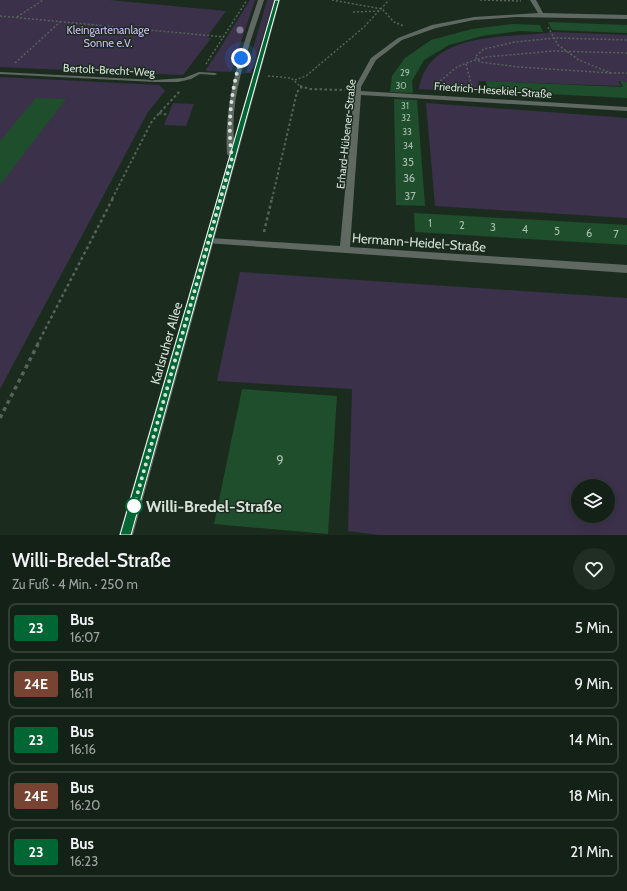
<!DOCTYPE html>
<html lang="de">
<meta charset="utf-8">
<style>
body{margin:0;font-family:Cabin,sans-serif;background:#212e24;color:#f1f3f6;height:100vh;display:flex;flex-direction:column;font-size:15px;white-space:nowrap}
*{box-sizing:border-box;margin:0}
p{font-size:13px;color:#9da3a1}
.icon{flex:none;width:22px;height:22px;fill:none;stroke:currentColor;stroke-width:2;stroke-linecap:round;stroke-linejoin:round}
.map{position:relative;height:535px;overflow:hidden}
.drawer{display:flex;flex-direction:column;background:#142117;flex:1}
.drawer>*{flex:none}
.badge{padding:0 8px;border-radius:3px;font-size:14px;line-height:26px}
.buttons{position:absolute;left:571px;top:479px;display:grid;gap:8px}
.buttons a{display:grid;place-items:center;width:44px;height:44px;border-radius:50%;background:#142117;box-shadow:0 2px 10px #0003,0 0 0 1px #333e36;font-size:20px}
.you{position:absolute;width:20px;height:20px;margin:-10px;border:3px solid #fff;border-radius:50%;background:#1a73e8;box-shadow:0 0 0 6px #1a73e833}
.map>.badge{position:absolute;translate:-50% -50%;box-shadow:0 0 0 2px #fff}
.round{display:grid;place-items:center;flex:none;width:42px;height:42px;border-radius:21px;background:#212e24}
.headline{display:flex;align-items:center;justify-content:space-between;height:68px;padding:0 12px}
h1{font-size:19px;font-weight:600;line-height:30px}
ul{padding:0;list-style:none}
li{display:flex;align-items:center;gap:12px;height:50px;margin:0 8px 6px;padding:0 4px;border:2px solid #333e36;border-radius:8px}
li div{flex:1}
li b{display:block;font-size:15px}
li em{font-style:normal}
li .badge{min-width:44px;font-weight:700;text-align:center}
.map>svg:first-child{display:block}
</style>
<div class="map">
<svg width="627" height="535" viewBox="0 0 627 535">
<rect width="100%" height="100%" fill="#1b2c1f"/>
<g fill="#3c314b" fill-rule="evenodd">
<path d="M0 0H109L226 11 207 37 211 38 183 75 0 67Z"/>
<path d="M250 0H255L231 72 207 71 206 70 207 68 219 50Z"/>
<path d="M267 0H274L251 73H246Z"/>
<path d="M554 32 627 35V82L618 81 621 86 478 81 481 92 419 89C429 29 510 39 554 32Z"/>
<path d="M0 77 159 85 165 91 148 112 0 389Z"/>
<path d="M173 103 194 104 186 126 164 125Z"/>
<path d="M426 103 627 118V218L435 206Z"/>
<path d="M240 272 627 298V535H379L348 531 352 389 217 381ZM578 486H608V516H578Z"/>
</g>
<g fill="#1f4e2d">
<path d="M548 22 627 25V33L552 30Z"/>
<path d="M512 24 540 25 543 32 520 31 482 36 449 45 424 60 412 81 413 93 390 92 392 76 405 58 431 40 472 29Z"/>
<path d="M486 81 623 87 620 81 627 82V98L488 91Z"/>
<path d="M36 98 66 99 0 185V141Z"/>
<path d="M394 99 417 100 425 206 396 205Z"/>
<path d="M414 213 627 225V245L415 232Z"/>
<path d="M242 389 337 396 328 534 214 524Z"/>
</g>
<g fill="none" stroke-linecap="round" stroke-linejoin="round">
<g stroke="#556458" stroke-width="1.5" stroke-dasharray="2 2" stroke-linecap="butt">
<path d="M332 0 382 9 394 22 404 26"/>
<path d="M480 0 521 1"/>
<path d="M353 12 380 11"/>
<path d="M0 16 224 37"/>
<path d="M17 17 43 0"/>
<path d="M548 27 558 45 579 60 611 73H627"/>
<path d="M15 63 60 22"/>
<path d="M206 64 247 0"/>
<path d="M466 64 472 87"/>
<path d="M611 73 518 67 480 62 475 57 484 49 515 42 555 38 627 40"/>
<path d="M268 76 291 78 301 87"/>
<path d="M295 80 306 76 364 27 389 0"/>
<path d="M434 86 457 67 469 62 486 57 554 51 627 53"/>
</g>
<g stroke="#556458" stroke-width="2" stroke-dasharray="2.5 2.5" stroke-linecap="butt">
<path d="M300 86 310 89 345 90"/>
<path d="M471 86 472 88"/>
<path d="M159 113 168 115"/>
<path d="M112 199 152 121 180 91"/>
<path d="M272 199 297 92 302 87"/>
</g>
<g stroke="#556458" stroke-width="2.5" stroke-dasharray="3 3" stroke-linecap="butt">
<path d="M264 232 272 198"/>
<path d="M37 345 113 198"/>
</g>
<path stroke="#556458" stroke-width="3.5" stroke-dasharray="4 4" stroke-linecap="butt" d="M0 418 38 344"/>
<path fill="#606862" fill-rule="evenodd" d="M0 72 155 80 184 78 199 72 215 73 217 74 215 75 200 74 191 79 178 82H155L0 74Z"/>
<path fill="#606862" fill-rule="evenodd" d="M530 0H536L543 13 627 15V19L516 17 474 20 436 28 402 40 376 60 361 87V91L627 107V111L361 95 350 247 627 265V273L206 243 204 241 209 238 340 246 354 93 355 87 371 58 398 38 432 25 474 17 538 13Z"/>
<path fill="#606862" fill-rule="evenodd" d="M258 0H264C250 45 230 92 234 139L274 0H280L133 535H119L229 156 227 154C224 97 241 53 258 0Z"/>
</g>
<circle fill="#817b96" cx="240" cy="30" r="3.5"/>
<path fill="#063" stroke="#fff" d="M275 0H279L131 535H120Z"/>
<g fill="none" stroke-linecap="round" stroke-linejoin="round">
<path stroke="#d6e1d8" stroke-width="4" stroke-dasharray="0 7.2" d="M134 506 232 158C227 124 231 91 241 58"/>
</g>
<circle fill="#fff" stroke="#063" stroke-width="2" cx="134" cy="506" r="8"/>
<g text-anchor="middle" stroke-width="3" stroke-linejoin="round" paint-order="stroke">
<g font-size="9" fill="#a8bcad">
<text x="405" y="76">29</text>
<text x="401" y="89">30</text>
<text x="405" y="109">31</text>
<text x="406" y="121">32</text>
<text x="407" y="135">33</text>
<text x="408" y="149">34</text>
</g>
<g font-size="11" fill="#d4bcf7" stroke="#1b2c1f">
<text x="108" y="34">Kleingartenanlage<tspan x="108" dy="13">Sonne e.V.</tspan></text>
</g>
<g font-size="11" fill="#d6e1d8" stroke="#1b2c1f">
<text transform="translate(109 70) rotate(3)" y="4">Bertolt-Brecht-Weg</text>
<text transform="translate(493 90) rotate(4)" y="4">Friedrich-Hesekiel-Straße</text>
<text transform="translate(346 134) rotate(-84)" y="4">Erhard-Hübener-Straße</text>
</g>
<g font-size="11" fill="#a8bcad">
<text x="408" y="166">35</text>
<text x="409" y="182">36</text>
<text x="410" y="200">37</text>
<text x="430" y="227">1</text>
<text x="462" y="229">2</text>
<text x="493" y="231">3</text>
<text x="525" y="233">4</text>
<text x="557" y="235">5</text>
<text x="589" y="237">6</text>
<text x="616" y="238">7</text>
</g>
<g font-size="13" fill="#d6e1d8" stroke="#1b2c1f">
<text transform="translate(419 242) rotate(4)" y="5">Hermann-Heidel-Straße</text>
<text transform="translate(166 343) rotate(-74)" y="5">Karlsruher Allee</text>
</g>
<g font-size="13" fill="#a8bcad">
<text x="280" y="465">9</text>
</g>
<g font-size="16" font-weight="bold" fill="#d6e1d8" stroke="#1b2c1f" text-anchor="start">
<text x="146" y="512">Willi-Bredel-Straße</text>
</g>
</g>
</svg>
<div class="buttons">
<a><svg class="icon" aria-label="layers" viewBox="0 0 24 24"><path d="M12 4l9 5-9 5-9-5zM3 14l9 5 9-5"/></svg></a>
</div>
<div class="you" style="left:241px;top:58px"></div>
</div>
<section class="drawer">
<div class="headline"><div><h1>Willi-Bredel-Straße</h1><p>Zu Fuß · 4 Min. · 250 m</p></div><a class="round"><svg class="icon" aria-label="heart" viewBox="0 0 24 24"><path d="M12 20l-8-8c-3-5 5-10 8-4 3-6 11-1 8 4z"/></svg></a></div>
<ul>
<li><span class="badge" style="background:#063;color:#fff">23</span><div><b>Bus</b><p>16:07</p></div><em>5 Min.</em></li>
<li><span class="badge" style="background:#774332;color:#fff">24E</span><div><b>Bus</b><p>16:11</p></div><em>9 Min.</em></li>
<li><span class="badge" style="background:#063;color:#fff">23</span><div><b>Bus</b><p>16:16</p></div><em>14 Min.</em></li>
<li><span class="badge" style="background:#774332;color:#fff">24E</span><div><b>Bus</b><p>16:20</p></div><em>18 Min.</em></li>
<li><span class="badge" style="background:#063;color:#fff">23</span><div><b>Bus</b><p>16:23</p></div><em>21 Min.</em></li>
</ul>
</section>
